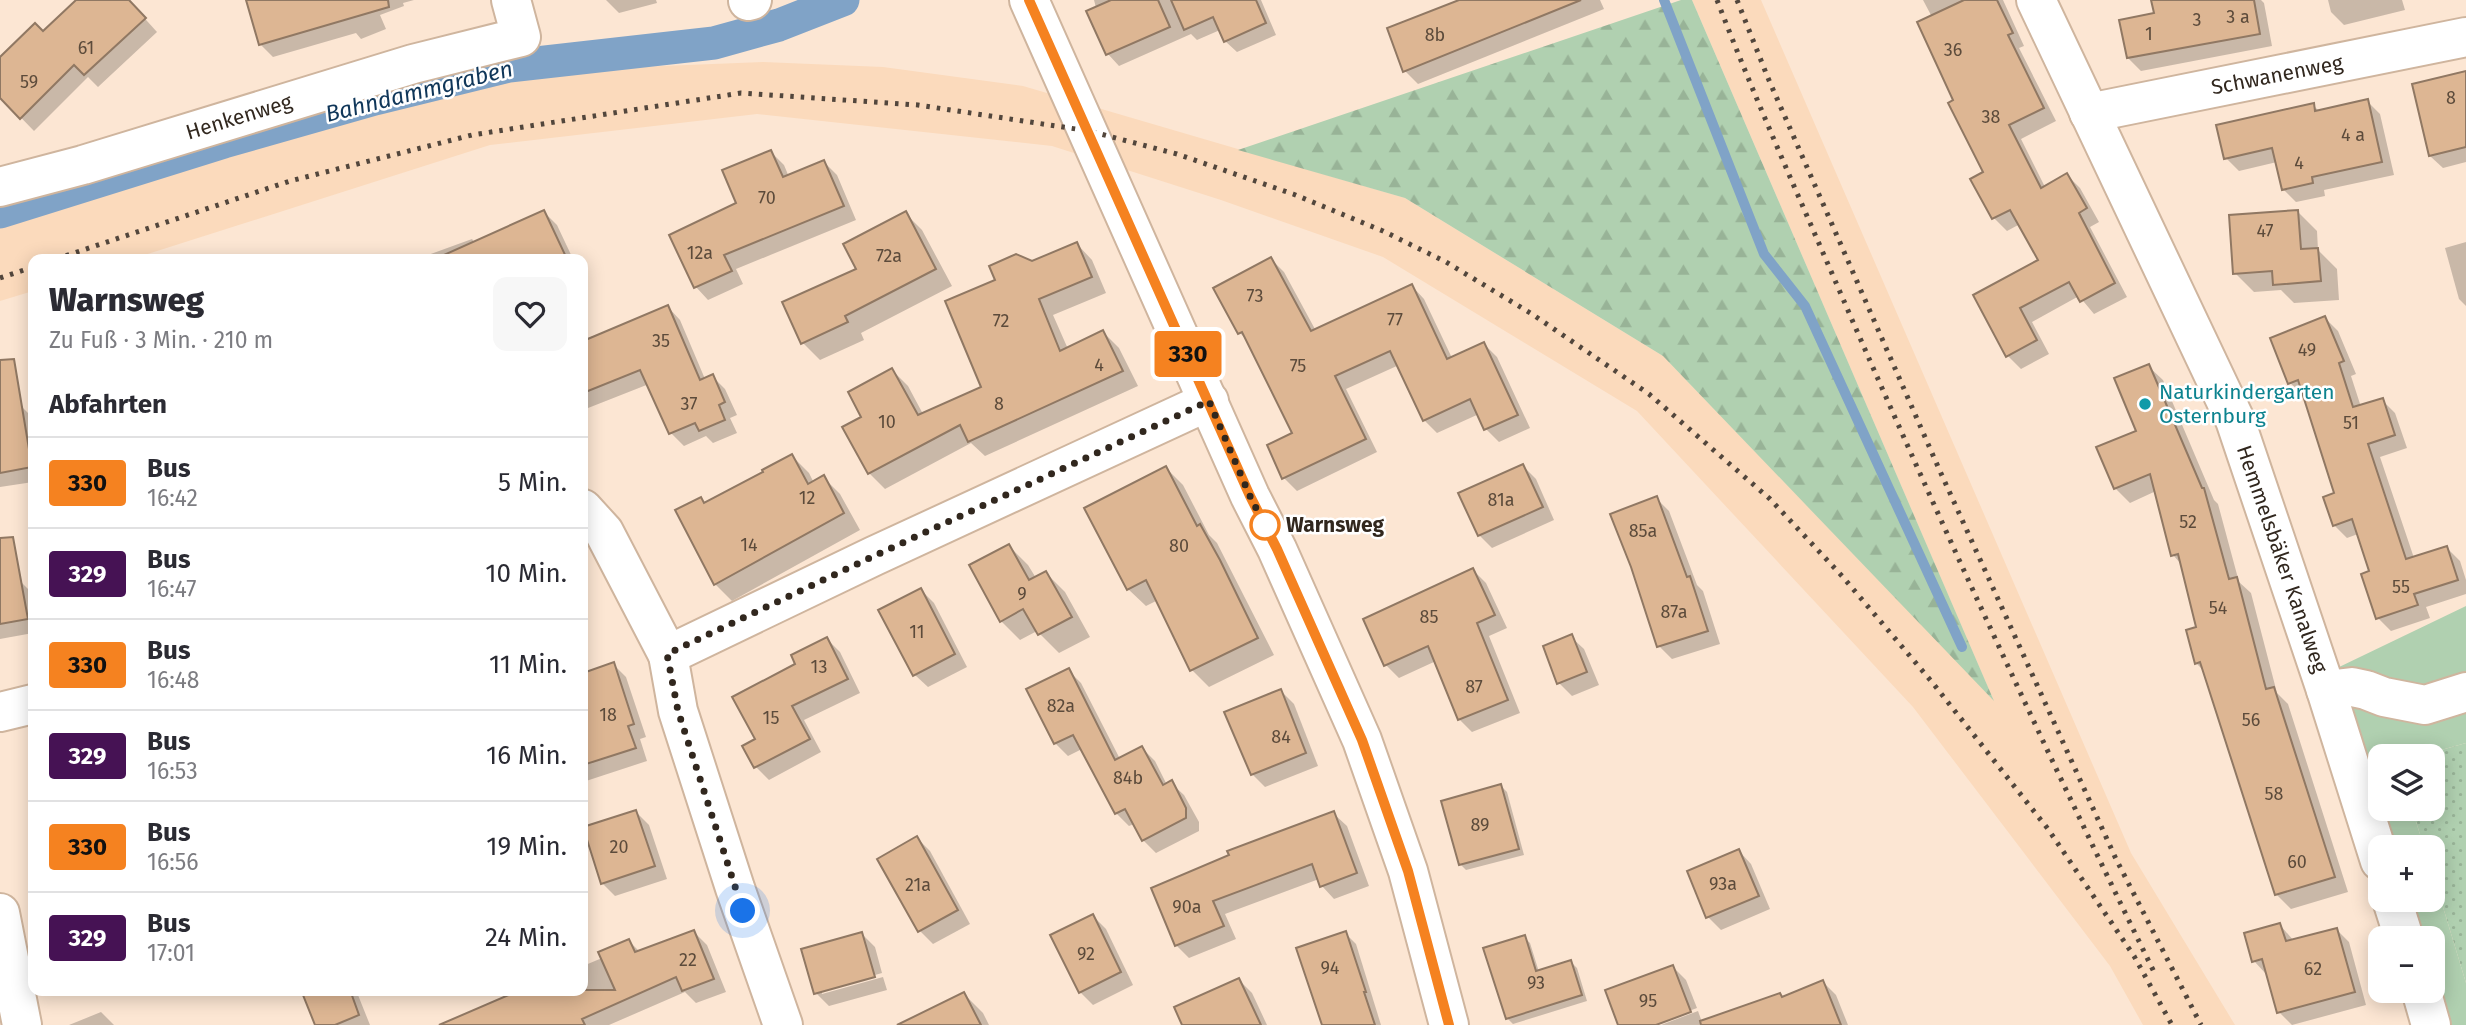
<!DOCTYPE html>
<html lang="de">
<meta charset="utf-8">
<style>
body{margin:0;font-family:"Fira Sans",sans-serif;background:#f7f7f7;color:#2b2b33;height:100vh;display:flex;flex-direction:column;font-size:26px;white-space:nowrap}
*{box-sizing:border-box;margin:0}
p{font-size:23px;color:#7c7c81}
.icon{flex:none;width:38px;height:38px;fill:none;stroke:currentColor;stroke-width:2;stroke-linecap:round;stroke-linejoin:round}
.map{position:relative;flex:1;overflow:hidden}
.side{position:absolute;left:28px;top:254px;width:560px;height:742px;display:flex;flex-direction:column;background:#fff;border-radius:14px;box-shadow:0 4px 18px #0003}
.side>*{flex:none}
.badge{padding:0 14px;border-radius:5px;font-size:24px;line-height:46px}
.controls{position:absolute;left:2368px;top:744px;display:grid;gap:14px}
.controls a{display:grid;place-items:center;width:77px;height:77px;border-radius:14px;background:#fff;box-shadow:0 4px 18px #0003;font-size:35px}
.you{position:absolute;width:35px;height:35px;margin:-18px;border:5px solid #fff;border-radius:50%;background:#1a73e8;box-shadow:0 0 0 10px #1a73e833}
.map>.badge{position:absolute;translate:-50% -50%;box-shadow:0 0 0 4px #fff}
h2{padding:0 21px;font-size:26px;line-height:63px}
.round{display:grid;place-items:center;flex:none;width:74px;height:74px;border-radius:14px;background:#f7f7f7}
.headline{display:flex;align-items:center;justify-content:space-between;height:119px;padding:0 21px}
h1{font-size:33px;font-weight:800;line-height:52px}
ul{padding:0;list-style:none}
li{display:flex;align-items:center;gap:21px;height:91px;padding:0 21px;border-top:2px solid #e1e1e2}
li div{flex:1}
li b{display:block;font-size:26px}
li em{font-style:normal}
li .badge{min-width:77px;font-weight:700;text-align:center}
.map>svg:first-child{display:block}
</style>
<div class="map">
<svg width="2466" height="1025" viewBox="0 0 2466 1025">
<defs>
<pattern id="grass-dots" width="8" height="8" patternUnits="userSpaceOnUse" patternTransform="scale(1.75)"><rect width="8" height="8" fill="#b0d0b0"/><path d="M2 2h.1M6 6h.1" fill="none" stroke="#98b397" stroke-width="1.8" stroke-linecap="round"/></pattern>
<pattern id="forest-firs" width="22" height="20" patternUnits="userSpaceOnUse" patternTransform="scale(1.75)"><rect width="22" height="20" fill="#b0d0b0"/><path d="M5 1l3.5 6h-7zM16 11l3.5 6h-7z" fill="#98b397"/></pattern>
</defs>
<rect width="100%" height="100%" fill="#fce6d3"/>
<path fill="#fbdabc" d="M1692 0H1761L2131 853 2235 1025H2143L2110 966 1913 707 1637 411 1383 257 1221 200 1052 146 757 114 490 145 132 259H33V291L0 301V224L96 190 413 90 587 69 763 62 883 67 1023 86 1405 198 1663 356 1993 699Z"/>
<path fill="url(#grass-dots)" d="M2466 743V983L2433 874 2432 847H2424L2412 809 2432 808V756H2420Z"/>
<path fill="url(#forest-firs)" d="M1681 0H1692L1994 701 1663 356 1405 198 1238 150Z"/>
<g fill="#b0d0b0">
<path d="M2466 606V743L2420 756H2380V808L2412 809 2424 847H2391L2335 669Z"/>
<path d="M2433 874 2466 983V1025H2447L2433 979 2432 938H2420L2408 900H2432Z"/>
</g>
<g fill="#0003">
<path d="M78 0H128L157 32 98 87 88 77 34 131 0 96V60L43 33Z"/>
<path d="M248 0H414L403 3 404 6 380 15 386 29 361 39 356 33 273 57 260 44Z"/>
<path d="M606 0H656L657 3 619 13Z"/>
<path d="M1094 0H1261L1276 35 1237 52 1225 41 1220 30 1197 40 1191 34 1119 66 1108 54Z"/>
<path d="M1464 0H1600L1604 9 1418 84 1405 71Z"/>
<path d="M1923 0H2003L2024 46 2019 48 2056 121 2021 139 2045 187 2067 175 2080 188 2099 222 2090 227 2127 297 2094 314 2079 296 2032 322 2049 354 2021 369 2008 356 1975 296 2040 261 2020 224 2007 231 1994 218 1972 180 1985 173 1956 101 1932 17Z"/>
<path d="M2153 0H2261L2264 3 2272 46 2141 71 2128 58 2156 14Z"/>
<path d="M2328 0H2402L2405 10 2344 25 2331 12Z"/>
<path d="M2466 73V162L2443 168 2430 156Z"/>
<path d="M2367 101 2380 114 2394 175 2324 190 2325 196 2296 202 2283 189 2277 162 2239 171 2226 158 2313 105 2320 112Z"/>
<path d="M771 152 784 165 789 177 824 162 837 175 856 220 736 269 743 284 708 300 696 287 738 204Z"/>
<path d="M2297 211 2317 231 2318 250 2337 269 2339 300 2294 303 2281 290 2254 292 2235 273Z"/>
<path d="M544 212 557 225 573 259H417L472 239 475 243Z"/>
<path d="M905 213 922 230 952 286 861 333 864 340 820 360 803 343 859 269Z"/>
<path d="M2466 242V306L2459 299 2445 248Z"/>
<path d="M1077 244 1092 260 1106 293 1053 315 1068 349 1103 332 1119 348 1138 386 985 456 971 443 885 489 869 473 845 428 863 418 892 370 908 386 923 414 983 388 1032 263Z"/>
<path d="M1271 259 1284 272 1316 331 1412 286 1424 299 1452 358 1484 344 1497 357 1530 428 1499 442 1486 429 1479 414 1437 433 1424 420 1399 365 1346 389 1377 452 1297 491 1284 478 1294 433 1250 343 1240 333Z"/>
<path d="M668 307 680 320 705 379 712 376 725 389 737 415 730 418 737 433 713 443 706 436 684 446 671 433 649 384 583 410V340L593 336 595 338Z"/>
<path d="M2325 318 2338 331 2356 374 2351 376 2361 407 2382 400 2395 413 2407 448 2380 457 2414 558 2447 548 2460 561 2466 580V594L2426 607 2430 618 2391 631 2378 618 2371 572 2358 534 2347 538 2334 525 2336 494 2304 395 2290 383Z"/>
<path d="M2148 366 2163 380 2214 500 2218 504 2239 582 2251 593 2277 693 2288 704 2348 892 2291 909 2276 894 2205 672 2196 663 2198 628 2182 565 2173 555 2156 491 2130 503 2115 488 2138 431Z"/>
<path d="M21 406 33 418V482L0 487V409Z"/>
<path d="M792 456 809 473 814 483 823 477 840 494 860 530 732 601 715 584 700 499 705 504Z"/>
<path d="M1523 466 1536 479 1554 520 1492 548 1479 535Z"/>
<path d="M1166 468 1183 485 1209 535 1217 543 1274 655 1209 687 1192 670 1158 600 1146 606 1128 589Z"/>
<path d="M1656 498 1669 511 1697 585 1703 591 1720 644 1672 659 1659 646Z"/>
<path d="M1009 546 1028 565 1036 578 1046 573 1065 592 1090 637 1059 653 1037 631 1020 640 1001 621Z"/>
<path d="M1473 570 1486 583 1507 628 1489 636 1520 713 1472 732 1459 719 1436 661 1399 678 1386 665Z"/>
<path d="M20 581 33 594V633L0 639V584Z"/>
<path d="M921 590 934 603 967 667 928 687 915 675Z"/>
<path d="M1571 637 1584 649 1599 685 1572 696 1559 683Z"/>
<path d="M827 639 840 652 860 693 804 720 821 752 769 780 756 767 744 747 757 740 798 665Z"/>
<path d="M613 664 626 677 646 737 640 739 647 761 583 782V728L591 725 583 701V674Z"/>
<path d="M1068 670 1081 683 1120 759 1142 748 1155 761 1167 785 1171 783 1184 795 1199 822V831L1156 853 1143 840 1134 824 1129 826 1116 813 1082 749 1068 756 1055 743Z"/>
<path d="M1281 691 1294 704 1318 766 1265 787 1252 774Z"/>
<path d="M1501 786 1507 792 1524 855 1466 870 1460 864Z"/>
<path d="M636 812 649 825 667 879 615 896 602 883Z"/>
<path d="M1334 814 1347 826 1369 886 1334 899 1322 886 1319 879 1225 914 1236 939 1189 958 1176 945 1153 889Z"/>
<path d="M917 838 930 851 970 924 933 944 920 931 879 859Z"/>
<path d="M1739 851 1751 864 1770 909 1721 930 1708 917Z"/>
<path d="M1093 916 1106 929 1133 985 1093 1005 1080 992Z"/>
<path d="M2280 925 2294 941 2336 929 2349 942 2366 1005 2292 1025 2279 1012 2266 974 2254 961Z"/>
<path d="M694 932 707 945 726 992 696 1003 685 992 609 1025H464L583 990V966L602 958 629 941 640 952Z"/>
<path d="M1345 933 1356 944 1381 1025H1324Z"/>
<path d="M862 934 875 947 882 973 822 990V994L883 977 887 990 829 1006 816 993Z"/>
<path d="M1524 937 1530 943 1539 972 1571 962 1577 968 1587 1001 1513 1024 1507 1018Z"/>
<path d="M1673 967 1686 980 1697 1008 1651 1025H1620Z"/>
<path d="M1239 980 1252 993 1267 1025H1184Z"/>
<path d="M1823 982 1836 995 1848 1025H1738Z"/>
<path d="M303 990H356L370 1025H316Z"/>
<path d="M964 994 983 1013 989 1025H901Z"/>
<path d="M1698 1011 1703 1025H1661Z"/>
<path d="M101 1012 114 1025H69Z"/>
</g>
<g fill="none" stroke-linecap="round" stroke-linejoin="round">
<path stroke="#80a3c7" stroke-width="10" d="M1664 0 1764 254 1805 306 1962 647"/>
<path stroke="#80a3c7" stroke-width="33" d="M0 212 224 142 375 99 509 66 714 43 779 25 843 0"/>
</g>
<g fill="#ddb693" stroke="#907863" stroke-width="2">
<path d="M76 0H129L146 18 84 75 74 65 20 119 0 98V57L35 23 43 31Z"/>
<path d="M246 0H388L389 7 259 45Z"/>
<path d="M1111 0H1158L1170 27 1106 55 1086 11Z"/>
<path d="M1171 0H1256L1266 23 1224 42 1213 17 1184 30Z"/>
<path d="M1459 0H1581L1403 72 1387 28Z"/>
<path d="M1964 0H1997L2013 33 2008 35 2044 108 2009 125 2041 188 2067 173 2087 208 2079 213 2115 283 2080 302 2069 282 2020 308 2037 340 2006 357 1973 295 2038 260 2010 210 1992 219 1970 179 1983 172 1948 103 1953 100 1917 22Z"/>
<path d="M2151 0H2254L2260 34 2127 58 2119 20 2154 13Z"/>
<path d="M2466 71V147L2429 156 2412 84Z"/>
<path d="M2368 99 2382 162 2312 177 2313 183 2282 190 2272 148 2224 159 2216 125 2314 103 2315 111Z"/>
<path d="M771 150 783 177 824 160 844 206 724 255 732 271 694 288 669 235 736 203 722 170Z"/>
<path d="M544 210 567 259H435Z"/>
<path d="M2298 210 2301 249 2318 248 2321 281 2273 285 2272 271 2233 274 2229 215Z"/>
<path d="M906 211 936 269 845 316 848 322 801 344 782 302 856 269 843 244Z"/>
<path d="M1077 242 1092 277 1039 299 1060 351 1103 330 1123 371 968 442 960 425 868 474 842 427 861 417 848 392 892 368 918 415 981 387 945 301 995 280 989 266 1016 254 1032 261Z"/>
<path d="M1271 257 1311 331 1412 284 1447 359 1484 342 1518 415 1484 430 1470 399 1423 421 1390 351 1335 376 1366 439 1282 479 1267 445 1292 433 1242 332 1238 334 1213 288Z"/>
<path d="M668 305 700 380 713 374 725 402 719 405 725 420 699 431 695 423 669 434 640 370 583 393V341Z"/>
<path d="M2325 316 2344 361 2339 363 2353 407 2383 398 2395 435 2368 444 2406 559 2447 546 2458 580 2414 594 2418 605 2376 619 2361 574 2369 571 2352 519 2333 526 2323 497 2334 493 2298 380 2288 384 2270 338Z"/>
<path d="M14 359 32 467 0 473V360Z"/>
<path d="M2149 364 2202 488H2204L2229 579 2237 577 2266 689 2274 687 2335 877 2275 895 2200 662 2195 664 2186 630 2196 627 2178 554 2171 556 2150 474 2114 489 2096 447 2136 431 2114 378Z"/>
<path d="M792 454 808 484 824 475 844 513 714 585 675 510 701 497 704 503 763 472 762 470Z"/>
<path d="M1523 464 1543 507 1478 536 1458 493Z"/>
<path d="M1166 466 1197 526 1200 524 1220 560 1258 638 1190 671 1146 580 1127 590 1084 508Z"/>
<path d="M1657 496 1687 577 1690 576 1708 631 1657 647 1631 567 1610 514Z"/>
<path d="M13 537 28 619 0 624V538Z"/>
<path d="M1009 544 1029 580 1046 571 1072 617 1038 635 1023 609 1000 622 969 565Z"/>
<path d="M1473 568 1495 615 1477 623 1508 700 1458 720 1428 646 1384 666 1363 619Z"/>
<path d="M921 588 955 654 913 676 878 610Z"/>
<path d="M1572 634 1587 672 1557 684 1543 646Z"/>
<path d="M827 637 848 679 792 706 810 739 754 768 742 746 755 739 732 697 795 664 791 655Z"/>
<path d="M614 662 634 724 628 726 636 748 583 765V673Z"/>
<path d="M1069 668 1115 760 1142 746 1163 785 1172 780 1186 808V818L1142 841 1125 809 1115 814 1073 735 1054 744 1026 689Z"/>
<path d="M1281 689 1306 753 1251 775 1224 712Z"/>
<path d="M1501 784 1519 849 1459 865 1441 801Z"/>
<path d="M636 810 655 866 601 884 583 827Z"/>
<path d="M1334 811 1357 873 1320 887 1312 864 1213 901 1224 926 1175 946 1151 888 1229 855 1227 851Z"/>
<path d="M917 836 958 910 918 932 877 859Z"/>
<path d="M1739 849 1759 896 1706 918 1687 871Z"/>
<path d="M1093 914 1121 972 1079 993 1050 935Z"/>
<path d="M2280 923 2286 941 2337 928 2355 992 2277 1013 2262 959 2252 962 2244 933Z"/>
<path d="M694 930 714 979 682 991 676 977 582 1019 585 1025H439L520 990H615L598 952 629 939 635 952Z"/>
<path d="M1346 931 1366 992H1364L1375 1025H1322L1296 948Z"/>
<path d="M862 932 875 977 814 994 801 949Z"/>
<path d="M1525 935 1536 971 1571 960 1582 995 1506 1019 1483 948Z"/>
<path d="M1673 965 1691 1012 1656 1025H1618L1605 990Z"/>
<path d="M1239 978 1261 1025H1182L1174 1007Z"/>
<path d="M1823 980 1841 1025H1701L1700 1021 1780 993 1782 997Z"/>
<path d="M301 990H350L359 1015 335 1025H315Z"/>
<path d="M964 992 981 1025H897Z"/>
</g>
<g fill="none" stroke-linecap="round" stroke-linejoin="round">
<defs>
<g id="minor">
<path d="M1029 0 1250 496 1277 549 1362 740 1408 871 1449 1025"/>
<path d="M2036 0 2235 420 2326 690 2380 861"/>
<path d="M748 1 752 0"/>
<path d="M2089 113 2466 37"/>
<path d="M0 187 83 165 413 64 521 37 511 0"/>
<path d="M583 509 604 532 668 655"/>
<path d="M2326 690 2352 687 2366 690 2384 697 2425 705 2466 692"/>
<path d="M0 712 33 704"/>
<path d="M2392 900 2404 938"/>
<path d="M0 913 22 1025"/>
<path d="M2421 990 2431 1025"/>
<path d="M783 1025 735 888 678 711 668 655 874 556 1209 401"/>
</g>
</defs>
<use href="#minor" stroke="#cfb59e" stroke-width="42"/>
<use href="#minor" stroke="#fff" stroke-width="38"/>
<g stroke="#52463c" stroke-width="5" stroke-dasharray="3.5 7" stroke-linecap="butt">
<path d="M1717 0C1759 109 1807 215 1853 322 1949 542 2050 760 2156 976"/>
<path d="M1737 0 1768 78 1939 469 2116 859 2201 1025"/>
<path d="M56 259 290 181 472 135 741 93 918 105 1089 131 1177 154 1293 194 1383 231 1446 262 1532 314 1649 394 1770 499 1842 576 1932 682 2048 829 2134 956 2172 1025"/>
<path d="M0 278 33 267"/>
</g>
</g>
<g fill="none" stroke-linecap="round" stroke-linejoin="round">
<defs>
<path id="line" d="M1029 0 1250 496 1277 549 1362 740 1408 871 1449 1025"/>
</defs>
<use href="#line" stroke="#fff" stroke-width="16"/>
<use href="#line" stroke="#f58220" stroke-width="10"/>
<path stroke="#31271e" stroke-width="7" stroke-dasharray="0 12.6" d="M743 911 678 711 667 654 874 556 1209 401 1250 496 1268 532 1265 525"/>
</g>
<circle fill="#0f9aa8" stroke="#fff" stroke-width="2.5" cx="2145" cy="404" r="7"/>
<circle fill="#fff" stroke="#f58220" stroke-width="3.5" cx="1265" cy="525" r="14"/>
<g text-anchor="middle" stroke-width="5" stroke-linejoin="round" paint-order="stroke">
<g font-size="18" fill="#5c4b3b">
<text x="2238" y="23">3 a</text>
<text x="2197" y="26">3</text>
<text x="2149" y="40">1</text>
<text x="1435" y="41">8b</text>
<text x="86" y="54">61</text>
<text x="1953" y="56">36</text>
<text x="29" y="88">59</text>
<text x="2451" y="104">8</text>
<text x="1991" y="123">38</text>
<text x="2353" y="141">4 a</text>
<text x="2299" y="169">4</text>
<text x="767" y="204">70</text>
<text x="2265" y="237">47</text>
<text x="700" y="259">12a</text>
<text x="889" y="262">72a</text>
<text x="1255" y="302">73</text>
<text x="1395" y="326">77</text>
<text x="1001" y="327">72</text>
<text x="661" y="347">35</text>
<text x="2307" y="356">49</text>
<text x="1099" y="371">4</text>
<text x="1298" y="372">75</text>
<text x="689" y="410">37</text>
<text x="999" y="410">8</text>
<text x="887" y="428">10</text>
<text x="2351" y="429">51</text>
<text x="807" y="504">12</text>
<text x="1501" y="506">81a</text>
<text x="2188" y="528">52</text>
<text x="1643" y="537">85a</text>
<text x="749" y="551">14</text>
<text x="1179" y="552">80</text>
<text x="2401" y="593">55</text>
<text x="1022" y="600">9</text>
<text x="2218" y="614">54</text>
<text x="1674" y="618">87a</text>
<text x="1429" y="623">85</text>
<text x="917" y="638">11</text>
<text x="819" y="673">13</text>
<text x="1474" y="693">87</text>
<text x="1061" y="712">82a</text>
<text x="608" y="721">18</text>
<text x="771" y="724">15</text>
<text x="2251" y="726">56</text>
<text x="1281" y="743">84</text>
<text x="1128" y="784">84b</text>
<text x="2274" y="800">58</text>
<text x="1480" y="831">89</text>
<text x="619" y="853">20</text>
<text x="2297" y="868">60</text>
<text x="1723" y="890">93a</text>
<text x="918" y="891">21a</text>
<text x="1187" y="913">90a</text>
<text x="1086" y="960">92</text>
<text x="688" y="966">22</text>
<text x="1330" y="974">94</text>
<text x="2313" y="975">62</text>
<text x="1536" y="989">93</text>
<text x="1648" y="1007">95</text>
</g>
<g font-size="21" fill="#31271e" stroke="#fff">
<text transform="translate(2277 75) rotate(-11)" y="7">Schwanenweg</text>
<text transform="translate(239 117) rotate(-17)" y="7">Henkenweg</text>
<text transform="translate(2282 559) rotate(71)" y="7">Hemmelsbäker Kanalweg</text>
</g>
<g font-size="21" fill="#0d838f" stroke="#fff" text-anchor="start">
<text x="2159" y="399">Naturkindergarten<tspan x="2159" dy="24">Osternburg</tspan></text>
</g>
<g font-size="21" font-weight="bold" fill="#31271e" stroke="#fff" text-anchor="start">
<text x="1286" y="532">Warnsweg</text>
</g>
<g font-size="23" font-style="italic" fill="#0f3659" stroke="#fff">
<text transform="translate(419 91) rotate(-14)" y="8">Bahndammgraben</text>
</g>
</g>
</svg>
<div class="controls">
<a><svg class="icon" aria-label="layers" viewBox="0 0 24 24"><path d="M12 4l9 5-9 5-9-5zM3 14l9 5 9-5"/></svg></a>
<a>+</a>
<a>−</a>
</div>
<div class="you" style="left:743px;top:911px"></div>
<b class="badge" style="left:1188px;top:354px;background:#f58220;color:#111">330</b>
<section class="side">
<div class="headline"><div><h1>Warnsweg</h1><p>Zu Fuß · 3 Min. · 210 m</p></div><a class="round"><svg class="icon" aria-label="heart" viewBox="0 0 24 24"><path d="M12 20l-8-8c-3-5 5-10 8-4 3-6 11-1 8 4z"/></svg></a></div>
<h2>Abfahrten</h2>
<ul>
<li><span class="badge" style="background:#f58220;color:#111">330</span><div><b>Bus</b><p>16:42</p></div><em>5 Min.</em></li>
<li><span class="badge" style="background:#461254;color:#fff">329</span><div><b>Bus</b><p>16:47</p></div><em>10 Min.</em></li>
<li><span class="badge" style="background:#f58220;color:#111">330</span><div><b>Bus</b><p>16:48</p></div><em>11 Min.</em></li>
<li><span class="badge" style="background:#461254;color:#fff">329</span><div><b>Bus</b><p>16:53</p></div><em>16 Min.</em></li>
<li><span class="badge" style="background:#f58220;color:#111">330</span><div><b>Bus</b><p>16:56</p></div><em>19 Min.</em></li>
<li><span class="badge" style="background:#461254;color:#fff">329</span><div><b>Bus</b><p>17:01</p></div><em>24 Min.</em></li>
</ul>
</section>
</div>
